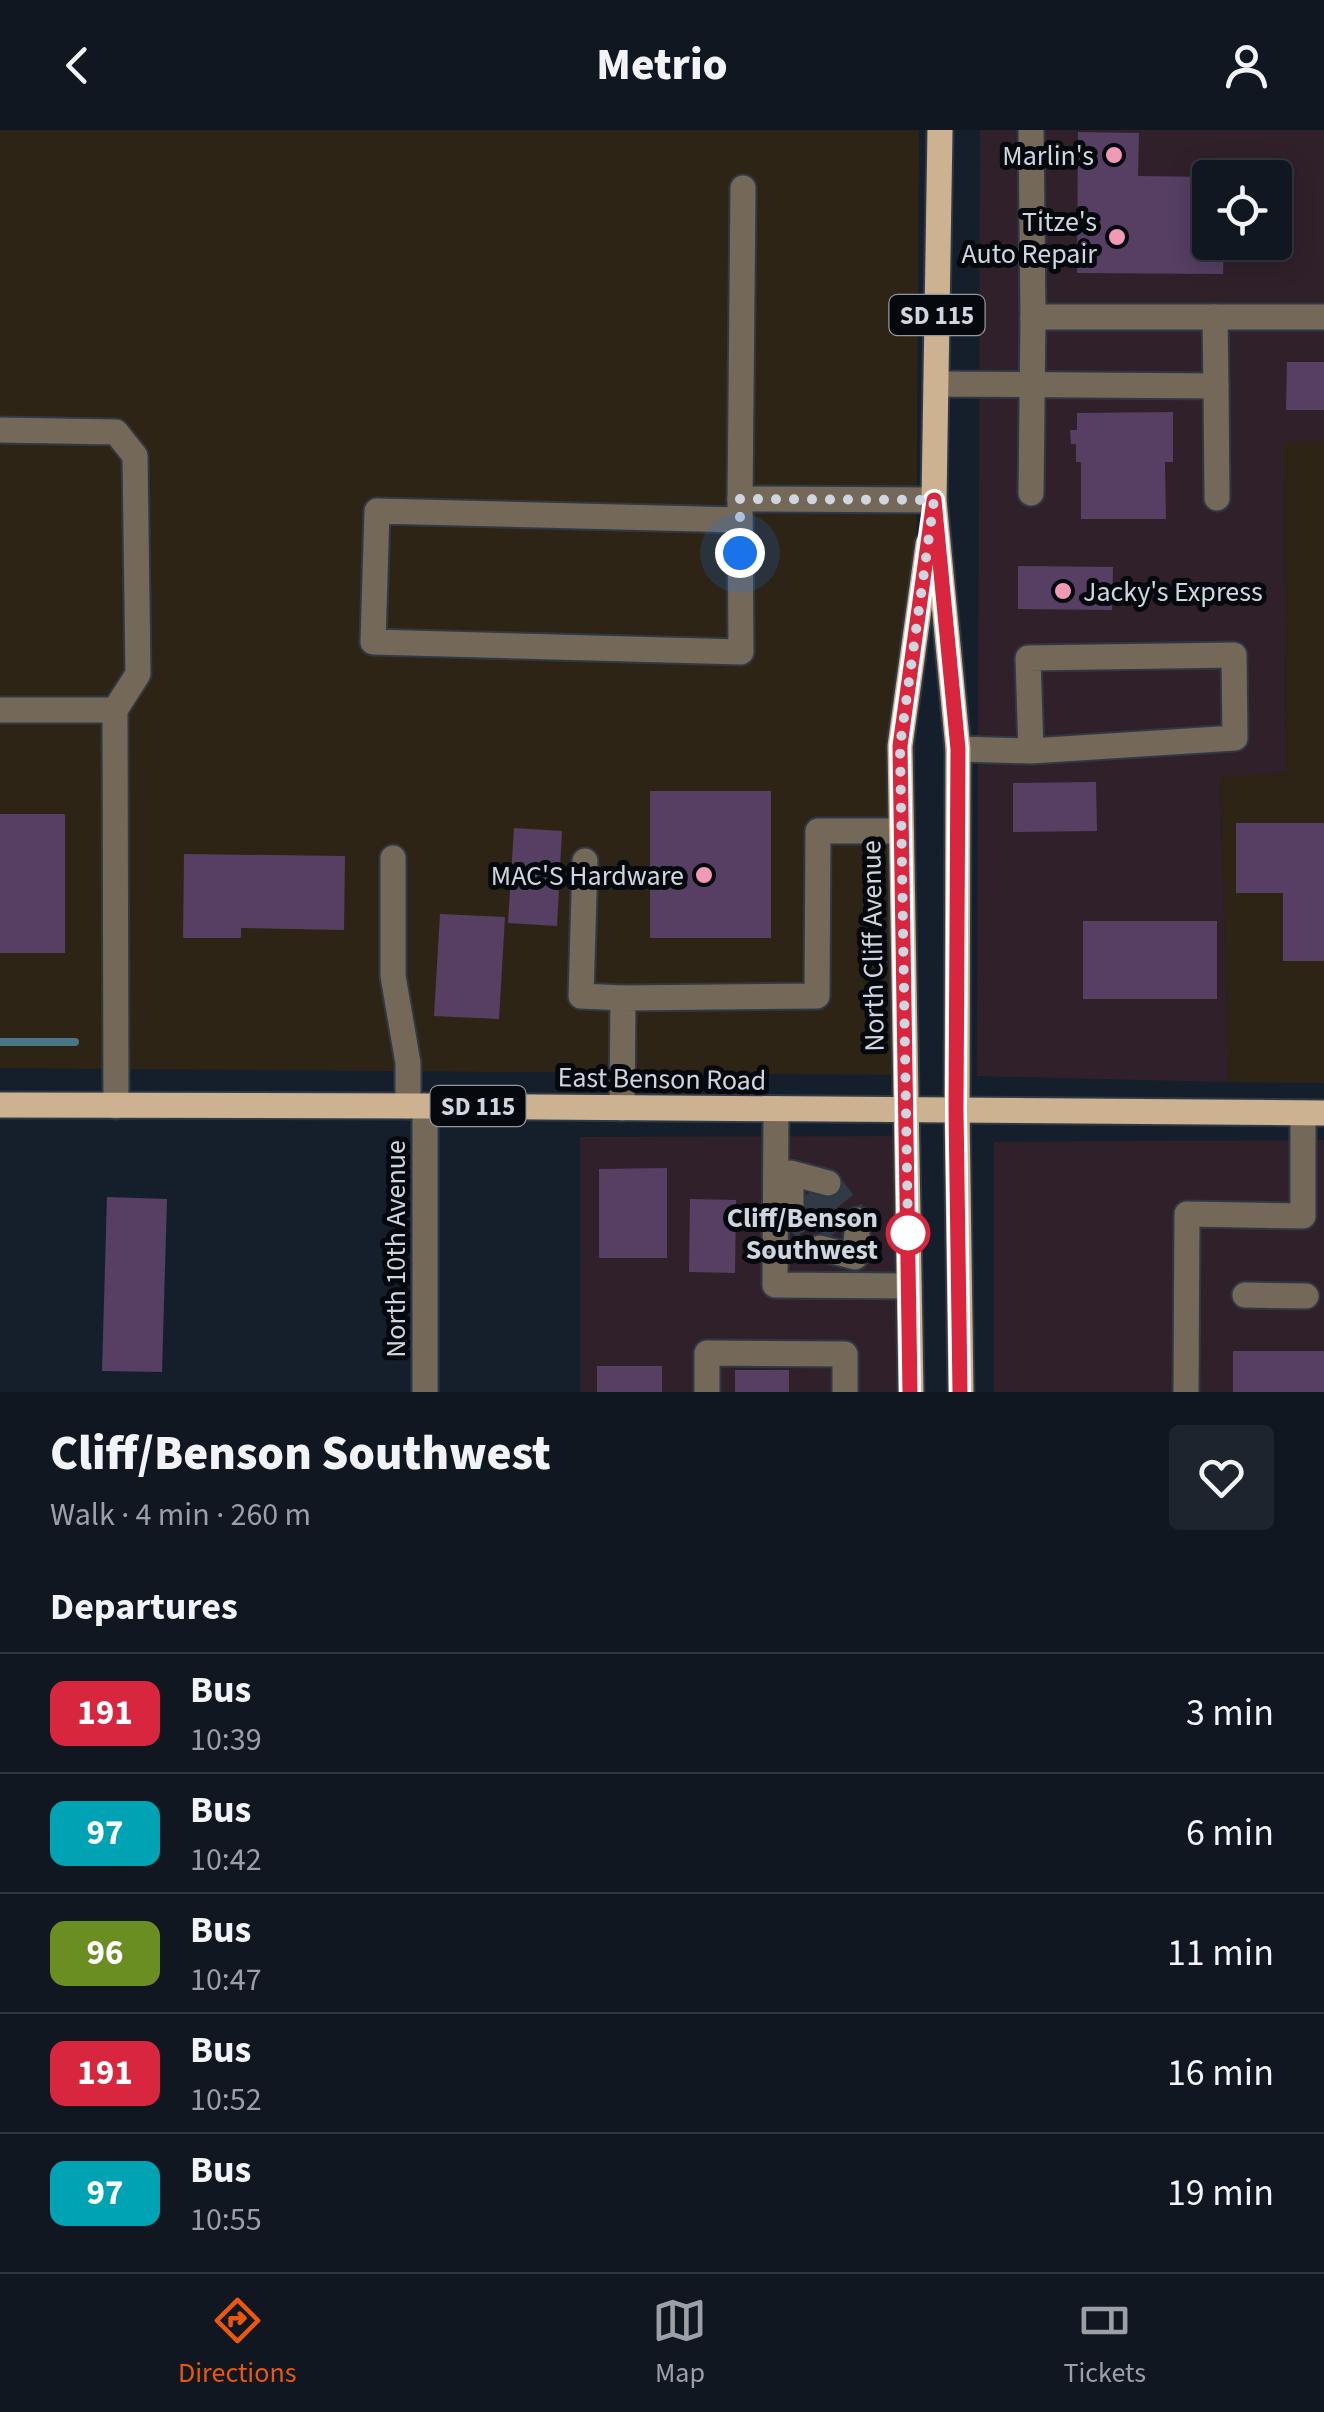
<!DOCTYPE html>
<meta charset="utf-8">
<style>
body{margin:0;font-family:"Source Sans 3",sans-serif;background:#1e242e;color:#f1f3f6;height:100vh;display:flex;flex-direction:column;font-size:38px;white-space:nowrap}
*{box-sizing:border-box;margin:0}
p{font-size:32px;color:#9c9fa5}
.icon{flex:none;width:55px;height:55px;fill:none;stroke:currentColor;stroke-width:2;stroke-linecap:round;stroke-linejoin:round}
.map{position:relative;height:1262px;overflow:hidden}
.details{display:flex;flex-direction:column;background:#101721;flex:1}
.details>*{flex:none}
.badge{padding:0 20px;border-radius:15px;font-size:35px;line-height:65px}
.fabs{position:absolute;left:1192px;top:30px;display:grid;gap:20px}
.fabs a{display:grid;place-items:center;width:100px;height:100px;border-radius:10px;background:#101721;box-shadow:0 5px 25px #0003,0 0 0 2px #30363f;font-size:50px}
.you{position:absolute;width:50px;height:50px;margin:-25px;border:8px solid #fff;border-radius:50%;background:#1a73e8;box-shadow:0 0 0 15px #1a73e833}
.map>.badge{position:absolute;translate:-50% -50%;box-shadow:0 0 0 5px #fff}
h2{padding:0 50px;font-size:38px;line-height:90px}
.round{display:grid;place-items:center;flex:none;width:105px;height:105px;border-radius:10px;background:#1e242e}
.head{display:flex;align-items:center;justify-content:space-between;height:170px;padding:0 50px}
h1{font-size:48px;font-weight:800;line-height:75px}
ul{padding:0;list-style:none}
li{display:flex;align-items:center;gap:30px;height:120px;padding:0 50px;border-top:2px solid #30363f}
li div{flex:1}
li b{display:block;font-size:38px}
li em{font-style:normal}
li .badge{min-width:110px;font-weight:700;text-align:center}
header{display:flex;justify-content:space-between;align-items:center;height:130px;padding:0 50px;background:#101721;font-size:45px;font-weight:800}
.tab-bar{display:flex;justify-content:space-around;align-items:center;height:140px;border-top:2px solid #30363f;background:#101721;font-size:28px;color:#9c9fa5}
.tab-bar a{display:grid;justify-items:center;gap:5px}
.tab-bar .current{color:#ea580c}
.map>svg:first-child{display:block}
</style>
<header><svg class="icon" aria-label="back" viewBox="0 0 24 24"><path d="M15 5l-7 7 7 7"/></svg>Metrio<svg class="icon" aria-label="person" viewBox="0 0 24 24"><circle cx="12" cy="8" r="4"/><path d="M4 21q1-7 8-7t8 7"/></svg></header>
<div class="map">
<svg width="1324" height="1262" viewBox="0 0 1324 1262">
<rect width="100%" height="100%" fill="#151f2c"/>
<g fill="#30202a" fill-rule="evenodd">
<path d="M980 0H1324V312L1284 314 1286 643 1220 648 1229 952 977 946ZM1210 48H1275V112H1210Z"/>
<path d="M920 1006V1262H580V1007Z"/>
<path d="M1324 1010V1262H994V1012Z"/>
</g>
<g fill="#2e2415">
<path d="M0 0H919L913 945 0 938Z"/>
<path d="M1324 312V953L1229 952 1220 647 1286 643 1284 313Z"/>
</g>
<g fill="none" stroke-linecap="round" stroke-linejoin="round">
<path stroke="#497884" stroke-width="8" d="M0 912H75"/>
</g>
<g fill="#563f62">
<path d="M1078 2 1139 3 1138 46 1210 47V112H1224L1223 144 1077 143Z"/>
<path d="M1287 232H1324V280H1286Z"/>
<path d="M1173 282V332H1165L1166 389H1081V332H1076V314H1071L1070 300H1077V283Z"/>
<path d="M1018 436 1113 437 1112 480 1018 479Z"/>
<path d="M1096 652 1097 701 1013 702V653Z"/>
<rect x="650" y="661" width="121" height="147"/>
<rect x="0" y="684" width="65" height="139"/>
<path d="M1236 693H1324V831H1283V763H1236Z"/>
<path d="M514 698 562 701 557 796 508 793Z"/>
<path d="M184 724 345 726 344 800 241 798V808H183Z"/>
<path d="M440 784 505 787 499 889 434 886Z"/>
<rect x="1083" y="791" width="134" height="78"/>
<path d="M667 1038V1128H599V1039Z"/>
<path d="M107 1067 167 1069 162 1242 102 1241Z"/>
<path d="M690 1069 736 1070 735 1143 689 1142Z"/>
<rect x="1233" y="1221" width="91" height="41"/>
<rect x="597" y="1236" width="65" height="26"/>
<rect x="735" y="1240" width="54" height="22"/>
</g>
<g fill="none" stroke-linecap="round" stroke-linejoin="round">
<g stroke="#313a47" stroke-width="25" stroke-dasharray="25 12" stroke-linecap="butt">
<path d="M828 1053 858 1090"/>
<path d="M808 1064 836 1102"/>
<path d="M791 1080 820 1118"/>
</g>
<defs>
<g id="minor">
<path d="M1031 0 1033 187H1324"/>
<path d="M743 58 740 369 934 370"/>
<path d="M936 254 1216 256 1215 187"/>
<path d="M1216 256 1217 368"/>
<path d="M0 300 116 302 135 326 138 544 115 580 116 976"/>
<path d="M1031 363 1033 187"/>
<path d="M740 369 741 522 373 512 377 381 740 390"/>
<path d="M0 580H115"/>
<path d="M958 619 1031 621 1235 608 1234 525 1028 528 1031 621"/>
<path d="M393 728V846L408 933V976"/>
<path d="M585 731 581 866 623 868"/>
<path d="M425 976V1262"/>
<path d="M622 978 623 868 817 866 818 701H901"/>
<path d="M776 979 775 1155 909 1156"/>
<path d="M791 1075V1043L828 1053"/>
<path d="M820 1118 855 1127 858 1090"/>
<path d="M1245 1165 1306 1166"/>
<path d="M707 1262V1223L845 1224V1262"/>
<path d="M1186 1262 1187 1084 1303 1086V983"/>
</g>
<g id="major">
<path d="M940 0 934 370 958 619 957 980 961 1262"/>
<path d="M0 975 425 976 1324 983"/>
<path d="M911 1262 900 616 928 414"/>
</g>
</defs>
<use href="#minor" stroke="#2f3945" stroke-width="29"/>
<use href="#major" stroke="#2f3945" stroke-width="29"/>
<use href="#minor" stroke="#746858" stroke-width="25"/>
<use href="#major" stroke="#ccb291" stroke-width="25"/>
</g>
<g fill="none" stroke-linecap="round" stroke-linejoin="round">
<defs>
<path id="line" d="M910 1262 900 616 934 370 958 619 956 980 960 1262"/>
</defs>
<use href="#line" stroke="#fff" stroke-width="22"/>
<use href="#line" stroke="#d7263d" stroke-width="15"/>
<path stroke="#cfd6df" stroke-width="10" stroke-dasharray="0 18" d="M740 423V369L934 370 900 616 908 1103"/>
</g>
<g fill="#f09ab6" stroke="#05090e" stroke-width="4">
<circle cx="1114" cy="25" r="10"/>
<circle cx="1117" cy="107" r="10"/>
<circle cx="1063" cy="461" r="10"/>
<circle cx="704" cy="745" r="10"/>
</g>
<circle fill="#fff" stroke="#d7263d" stroke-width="5" cx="908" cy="1103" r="20"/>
<g text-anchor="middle" stroke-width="10" stroke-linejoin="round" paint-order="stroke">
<g fill="#05090e" stroke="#9298a0" stroke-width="2.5">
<rect x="889.5" y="165" width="95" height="40" rx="8"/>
<rect x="430.5" y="956" width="95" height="40" rx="8"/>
</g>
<g font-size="25" font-weight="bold" fill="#cfd6df">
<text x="937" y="194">SD 115</text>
<text x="478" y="985">SD 115</text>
</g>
<g font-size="28" fill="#cfd6df" stroke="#05090e" text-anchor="end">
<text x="1094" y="35">Marlin's</text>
<text x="1097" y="101">Titze's<tspan x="1097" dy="32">Auto Repair</tspan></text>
<text x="1083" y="471" text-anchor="start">Jacky's Express</text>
<text x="684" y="755">MAC'S Hardware</text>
</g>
<g font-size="28" fill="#cfd6df" stroke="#05090e">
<text transform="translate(872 816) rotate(-91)" y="10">North Cliff Avenue</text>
<text transform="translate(662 948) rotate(1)" y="10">East Benson Road</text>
<text transform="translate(395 1119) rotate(-90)" y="10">North 10th Avenue</text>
</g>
<g font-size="28" font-weight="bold" fill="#cfd6df" stroke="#05090e" text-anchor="end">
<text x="878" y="1097">Cliff/Benson<tspan x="878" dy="32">Southwest</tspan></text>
</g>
</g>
</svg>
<div class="fabs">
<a><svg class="icon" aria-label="locate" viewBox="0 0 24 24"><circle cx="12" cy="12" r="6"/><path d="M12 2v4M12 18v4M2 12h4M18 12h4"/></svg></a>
</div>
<div class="you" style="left:740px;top:423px"></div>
</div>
<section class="details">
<div class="head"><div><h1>Cliff/Benson Southwest</h1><p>Walk · 4 min · 260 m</p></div><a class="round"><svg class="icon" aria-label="heart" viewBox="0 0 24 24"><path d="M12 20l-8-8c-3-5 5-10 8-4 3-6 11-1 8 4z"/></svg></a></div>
<h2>Departures</h2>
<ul>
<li><span class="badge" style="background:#d7263d;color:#fff">191</span><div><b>Bus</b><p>10:39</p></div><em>3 min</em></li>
<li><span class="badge" style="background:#00a3b4;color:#fff">97</span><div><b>Bus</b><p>10:42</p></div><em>6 min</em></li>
<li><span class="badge" style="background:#6b8e23;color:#fff">96</span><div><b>Bus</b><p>10:47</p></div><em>11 min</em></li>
<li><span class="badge" style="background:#d7263d;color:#fff">191</span><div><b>Bus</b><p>10:52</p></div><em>16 min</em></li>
<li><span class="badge" style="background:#00a3b4;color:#fff">97</span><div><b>Bus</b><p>10:55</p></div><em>19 min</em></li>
</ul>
</section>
<nav class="tab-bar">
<a class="current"><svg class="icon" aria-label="directions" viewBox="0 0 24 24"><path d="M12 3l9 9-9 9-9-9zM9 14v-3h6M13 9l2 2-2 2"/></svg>Directions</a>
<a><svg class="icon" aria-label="map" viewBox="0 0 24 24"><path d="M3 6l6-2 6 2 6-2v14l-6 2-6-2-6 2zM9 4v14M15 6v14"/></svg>Map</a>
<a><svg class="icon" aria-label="tickets" viewBox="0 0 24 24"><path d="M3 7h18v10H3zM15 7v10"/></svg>Tickets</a>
</nav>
